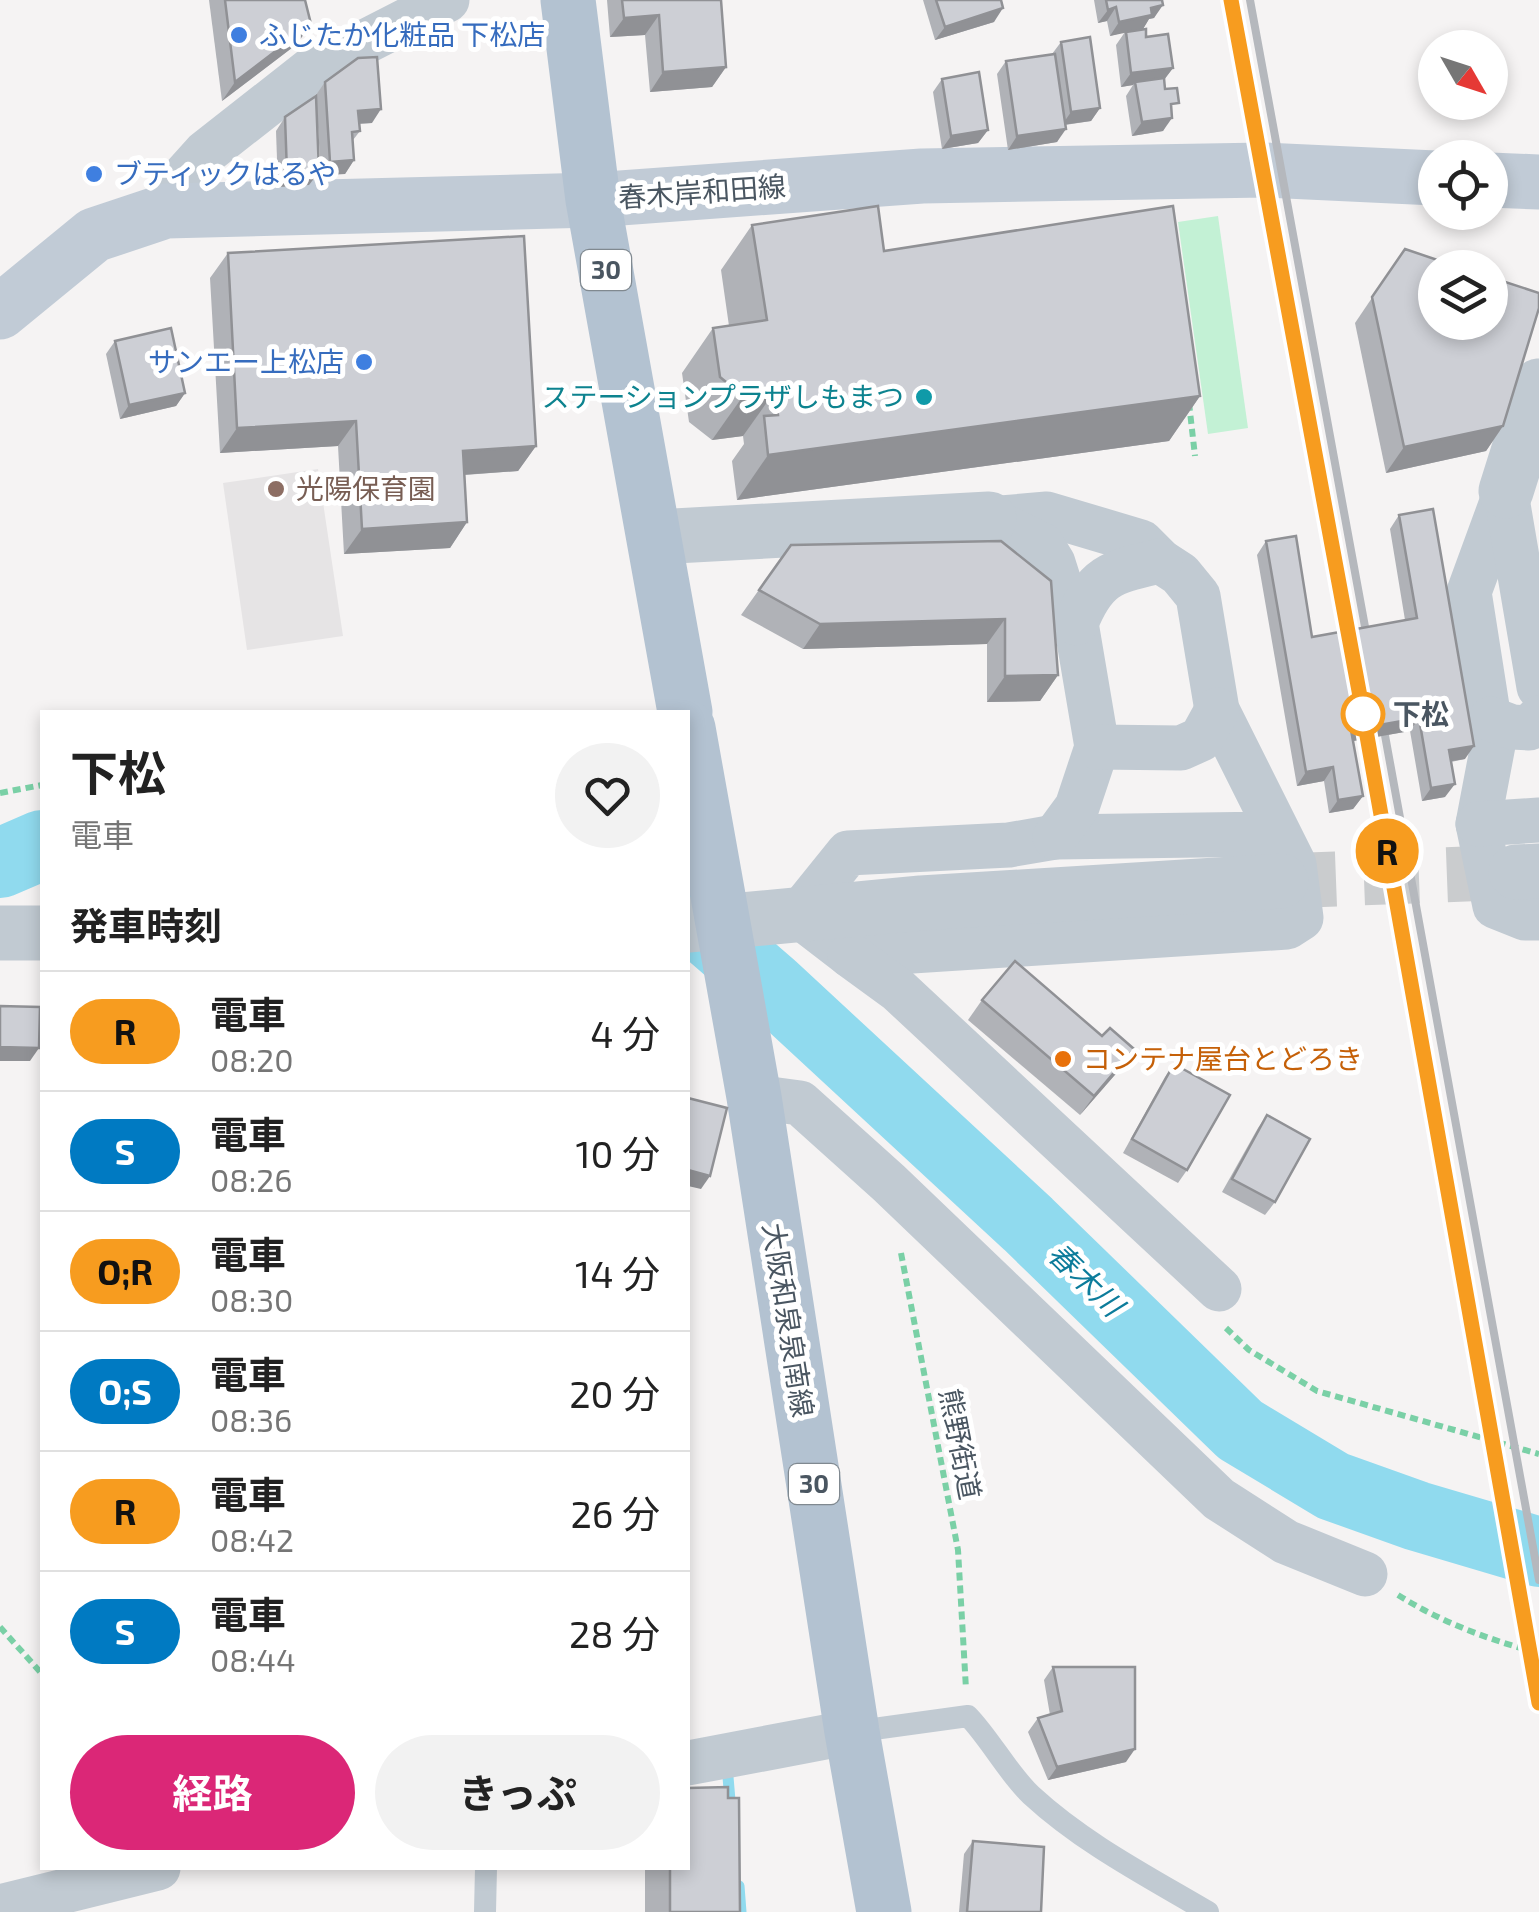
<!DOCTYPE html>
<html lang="ja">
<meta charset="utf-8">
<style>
body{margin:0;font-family:"Exo 2","Noto Sans JP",sans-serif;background:#f2f2f2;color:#222;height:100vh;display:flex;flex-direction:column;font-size:38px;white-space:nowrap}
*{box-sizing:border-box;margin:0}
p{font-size:32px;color:#767676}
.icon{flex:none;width:55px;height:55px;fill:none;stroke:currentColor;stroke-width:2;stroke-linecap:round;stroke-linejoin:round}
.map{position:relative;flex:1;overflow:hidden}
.side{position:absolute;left:40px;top:710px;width:650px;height:1160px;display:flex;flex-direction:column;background:#fff;border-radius:0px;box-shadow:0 5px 15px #0003}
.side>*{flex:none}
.badge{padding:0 20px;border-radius:32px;font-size:35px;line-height:65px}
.needle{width:65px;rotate:129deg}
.buttons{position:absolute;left:1418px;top:30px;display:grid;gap:20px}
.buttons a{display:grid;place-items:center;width:90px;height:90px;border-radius:50%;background:#fff;box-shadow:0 5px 15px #0003;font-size:50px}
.map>.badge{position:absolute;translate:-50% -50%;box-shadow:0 0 0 5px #fff}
h2{padding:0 30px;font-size:38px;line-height:90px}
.round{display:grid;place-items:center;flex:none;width:105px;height:105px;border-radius:52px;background:#f2f2f2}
.overview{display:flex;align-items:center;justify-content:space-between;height:170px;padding:0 30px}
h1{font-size:48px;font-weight:700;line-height:75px}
.cta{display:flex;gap:20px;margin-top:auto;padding:20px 30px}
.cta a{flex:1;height:115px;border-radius:60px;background:#db2777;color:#fff;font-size:40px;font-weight:700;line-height:115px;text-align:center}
.cta a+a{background:#f2f2f2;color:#222}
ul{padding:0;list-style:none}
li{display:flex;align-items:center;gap:30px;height:120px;padding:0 30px;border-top:2px solid #e0e0e0}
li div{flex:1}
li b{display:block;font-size:38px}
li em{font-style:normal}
li .badge{min-width:110px;font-weight:700;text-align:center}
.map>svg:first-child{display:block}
</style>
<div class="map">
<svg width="1539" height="1912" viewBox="0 0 1539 1912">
<rect width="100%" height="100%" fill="#f5f3f3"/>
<path fill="#e6e4e5" d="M318 469 343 636 247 650 223 483Z"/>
<path fill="#c3f1d5" d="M1218 216 1248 428 1208 434 1178 222Z"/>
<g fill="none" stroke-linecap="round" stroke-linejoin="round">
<g stroke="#90daee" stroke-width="11">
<path d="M728 1777 731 1812"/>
<path d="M739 1886 741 1912"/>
</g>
<g stroke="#90daee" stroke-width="70">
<path d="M0 863 42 845"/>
<path d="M689 915 772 987 1028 1224 1240 1430 1333 1486 1417 1516 1539 1552"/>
</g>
<path stroke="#caccce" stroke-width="55" stroke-dasharray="55 28" stroke-linecap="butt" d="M1281 881 1516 872"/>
<g stroke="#7ad0a6" stroke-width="6" stroke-dasharray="8 5" stroke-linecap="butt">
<path d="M1189 403 1195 456"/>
<path d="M0 793 42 785"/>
<path d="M901 1253 958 1550 966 1689"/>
<path d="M1226 1328 1249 1350 1317 1391 1539 1454"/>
<path d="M1398 1595C1441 1622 1489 1640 1539 1653"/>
<path d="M0 1627 42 1674"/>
</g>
<g stroke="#c1cad2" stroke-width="22">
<path d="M852 1732 968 1716C991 1740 1007 1772 1031 1795 1083 1843 1147 1876 1208 1912"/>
<path d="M485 1912 486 1868"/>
</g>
<g stroke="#c1cad2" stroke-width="45">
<path d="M166 211 178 183 205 153 312 69 447 0"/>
<path d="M1506 491 1469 592 1493 745 1478 824 1495 906 1525 918H1539"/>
<path d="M1506 493 1539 687"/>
<path d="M989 519 1047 514 1141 542 1160 561 1180 574 1198 596 1217 710 1294 864 1301 918 1287 927 850 955 798 915 848 853 1009 845 1055 837 1279 834"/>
<path d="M989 519 1042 545 1053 563 1066 604 1076 623 1097 747 1077 807 1055 837"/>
<path d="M1076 623C1096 574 1112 572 1160 561"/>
<path d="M1491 719 1512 727 1529 728 1539 718"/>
<path d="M1097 747 1181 748 1201 739 1217 710"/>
<path d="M1478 824 1539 820"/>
<path d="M850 955 898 990 1219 1289"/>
<path d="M754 1097 800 1103 889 1183 1219 1499 1286 1542 1365 1574"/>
<path d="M688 1763 852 1732"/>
<path d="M0 1907 158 1868"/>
</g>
<g stroke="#c1cad2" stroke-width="55">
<path d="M1506 491 1539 386"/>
<path d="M656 537 989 519"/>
<path d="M1516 872 1539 871"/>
<path d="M688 925 921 903 1281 881"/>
<path d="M0 933H42"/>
</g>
<g stroke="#c1cbd6" stroke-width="55">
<path d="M1490 180 1539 182"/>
<path d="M0 312 94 235 166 211 593 200 922 176 1264 170 1435 178"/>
</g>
<g stroke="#b3c2d1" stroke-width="55">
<path d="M568 0 593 200 685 712"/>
<path d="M688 728 754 1097 852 1732 884 1912"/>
</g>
<g stroke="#b5b8bd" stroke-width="8">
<path d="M1231 0 1353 659"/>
<path d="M1250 0 1370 654"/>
<path d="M1380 708 1539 1580"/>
<path d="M1363 713 1539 1703"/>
</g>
</g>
<g fill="#b0b2b7">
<path d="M209 0H305L297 44 222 101Z"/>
<path d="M607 0H721L726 67 712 87 650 92 645 35 610 37Z"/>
<path d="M923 0H1001L994 22 935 40Z"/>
<path d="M1094 0H1162L1154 18 1149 19 1143 29 1146 37 1173 68 1164 80 1172 112 1163 131 1132 136 1126 96 1133 85 1121 87 1116 45 1125 32 1110 36 1107 21 1098 23Z"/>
<path d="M1061 42 1100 108 1091 121 1065 125 1057 142 1008 150 997 74 1006 61 1052 54Z"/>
<path d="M942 79 988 130 978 143 942 149 933 92Z"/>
<path d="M325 82 372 123 359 124 360 131 353 140 354 160 345 174 321 175 316 95Z"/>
<path d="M285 117 309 185 278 187 276 131Z"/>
<path d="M752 225 884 251 1200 396 1169 441 737 500 732 461 744 444 743 436 712 440 689 422 682 373 713 328 729 326 721 270Z"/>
<path d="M1405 249 1503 426 1486 451 1386 473 1355 323Z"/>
<path d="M228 253 536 446 518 471 465 475 467 522 450 548 344 554 338 446 220 453 210 278Z"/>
<path d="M115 341 185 393 176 406 120 419 106 354Z"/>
<path d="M1399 515 1465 759 1451 762 1445 797 1422 801 1410 731 1353 741 1363 796 1353 809 1329 813 1324 781 1297 786 1257 555 1266 541 1312 637 1405 620 1390 529Z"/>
<path d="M1001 541 1058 675 1040 701 987 702V644L803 649 741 615 791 545Z"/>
<path d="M982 1000 1120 1069 1080 1115 968 1020Z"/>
<path d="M1174 1064 1187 1170 1178 1183 1123 1153 1165 1077Z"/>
<path d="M1267 1115 1275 1202 1265 1215 1222 1192 1258 1128Z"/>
<path d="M1053 1667 1126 1762 1048 1780 1028 1732 1038 1718 1050 1715 1044 1680Z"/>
<path d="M728 1798 740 1912H645V1868H688Z"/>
<path d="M973 1841 1041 1912H959L964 1854Z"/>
</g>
<g fill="#909195">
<path d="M1163 5 1154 18 1149 19 1143 29 1110 36 1119 22 1151 8Z"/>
<path d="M1116 7 1107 21 1098 23 1108 10Z"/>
<path d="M1003 8 994 22 935 40 945 27Z"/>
<path d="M659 15 645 35 610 37 624 18Z"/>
<path d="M311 24 297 44 222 101 235 82Z"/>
<path d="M726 67 712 87 650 92 663 72Z"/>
<path d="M1173 68 1163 81 1135 82 1133 85 1121 87 1131 73Z"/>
<path d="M1100 108 1091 121 1062 125 1071 112Z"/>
<path d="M381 109 372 123 349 124 358 111Z"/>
<path d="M1172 118 1163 131 1132 136 1142 122Z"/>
<path d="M1066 129 1057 142 1008 150 1017 136Z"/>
<path d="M988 130 978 143 942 149 951 136Z"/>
<path d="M354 160 345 174 321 175 330 162Z"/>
<path d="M319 172 309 185 278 187 287 173Z"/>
<path d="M775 391 743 436 712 440 743 396Z"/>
<path d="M185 393 176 406 120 419 129 405Z"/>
<path d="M1200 396 1169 441 737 500 768 455Z"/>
<path d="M356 421 338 446 220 453 237 428Z"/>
<path d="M1503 426 1486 451 1386 473 1404 447Z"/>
<path d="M536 446 518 471 446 476 463 451Z"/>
<path d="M467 522 450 548 344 554 362 529Z"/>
<path d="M1005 619 987 644 803 649 820 624Z"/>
<path d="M1058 675 1040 701 987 702 1005 676Z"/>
<path d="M1419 718 1410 731 1342 743 1351 730Z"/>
<path d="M1474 746 1465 759 1440 763 1449 750Z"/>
<path d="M1333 767 1324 781 1297 786 1306 772Z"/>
<path d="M1455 784 1445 797 1422 801 1431 788Z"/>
<path d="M1363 796 1353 809 1329 813 1338 800Z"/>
<path d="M0 1047 39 1048 30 1061H0Z"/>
<path d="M1134 1049 1120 1069 1080 1115 1094 1096Z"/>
<path d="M688 1170 710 1176 701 1189 688 1186Z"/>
<path d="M1135 1749 1126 1762 1048 1780 1057 1767Z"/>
</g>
<g fill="#cdcfd5" stroke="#909195" stroke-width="2.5">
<path d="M225 0H305L311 24 235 82Z"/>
<path d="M622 0H721L726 67 663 72 659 15 624 18Z"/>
<path d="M936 0H1001L1003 8 945 27Z"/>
<path d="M1106 0H1162L1163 5 1151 8 1152 15 1119 22 1116 7 1108 10Z"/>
<path d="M1146 29V37L1168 34 1173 68 1131 73 1126 32Z"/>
<path d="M1090 37 1100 108 1071 112 1061 42Z"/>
<path d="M1055 54 1066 129 1017 136 1006 61Z"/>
<path d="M377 57 381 109 358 111 360 131 352 132 354 160 330 162 325 82 358 58Z"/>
<path d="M979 72 988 130 951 136 942 79Z"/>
<path d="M1164 78 1165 89 1177 88 1179 103 1171 104 1172 118 1142 122 1135 82Z"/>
<path d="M316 96 319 172 287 173 285 117Z"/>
<path d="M878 206 884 251 1173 206 1200 396 768 455 764 416 778 415 775 391 743 396 720 377 713 328 767 320 752 225Z"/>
<path d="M524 236 536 446 463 451 467 522 362 529 356 421 237 428 228 253Z"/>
<path d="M1405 249 1461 268H1435V322H1490V277L1539 293V308L1503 426 1404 447 1372 297Z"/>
<path d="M171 328 185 393 129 405 115 341Z"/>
<path d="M1433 509 1474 746 1449 750 1455 784 1431 788 1419 718 1351 730 1363 796 1338 800 1333 767 1306 772 1266 541 1296 536 1312 637 1417 618 1399 515Z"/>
<path d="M1001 541 1051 581 1058 675 1005 676V619L820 624 759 590 791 545Z"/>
<path d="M1015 961 1102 1036 1110 1028 1134 1049 1094 1096 982 1000Z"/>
<path d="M0 1006 40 1007 39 1048 0 1047Z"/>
<path d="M1174 1064 1230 1095 1187 1170 1132 1139Z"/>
<path d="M688 1098 727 1108 710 1176 688 1170Z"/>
<path d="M1267 1115 1310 1139 1275 1202 1232 1179Z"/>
<path d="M1053 1667H1135V1749L1057 1767 1038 1718 1062 1711Z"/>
<path d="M728 1787V1798H739L740 1912H670V1868H688V1788Z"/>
<path d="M973 1841 1044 1847 1041 1912H967Z"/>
</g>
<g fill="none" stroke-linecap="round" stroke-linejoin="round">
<defs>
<path id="line" d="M1231 0 1359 691 1539 1703"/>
</defs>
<use href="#line" stroke="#fff" stroke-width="22"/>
<use href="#line" stroke="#f79c1f" stroke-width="15"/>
</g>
<g fill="#3f7fe0" stroke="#fff" stroke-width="4">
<circle cx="239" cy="35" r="10"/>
<circle cx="94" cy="174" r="10"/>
<circle cx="364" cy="362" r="10"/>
</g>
<circle fill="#0f9aa8" stroke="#fff" stroke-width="4" cx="924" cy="397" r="10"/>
<circle fill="#8d6e63" stroke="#fff" stroke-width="4" cx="276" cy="489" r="10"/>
<circle fill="#fff" stroke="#f79c1f" stroke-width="5" cx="1363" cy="714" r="20"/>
<circle fill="#e8710a" stroke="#fff" stroke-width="4" cx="1063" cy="1059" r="10"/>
<g text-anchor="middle" stroke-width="10" stroke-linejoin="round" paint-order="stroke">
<g fill="#fff" stroke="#808990" stroke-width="2.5">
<rect x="581" y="250" width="50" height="40" rx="8"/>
<rect x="789" y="1464" width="50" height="40" rx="8"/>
</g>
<g font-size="25" font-weight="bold" fill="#4a5661">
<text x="606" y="279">30</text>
<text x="814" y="1493">30</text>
</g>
<g font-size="28" fill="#366cbe" stroke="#fff" text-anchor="start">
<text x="259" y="45">ふじたか化粧品 下松店</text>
<text x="114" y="184">ブティックはるや</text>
<text x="344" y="372" text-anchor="end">サンエー上松店</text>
</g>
<g font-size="28" fill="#4a5661" stroke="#fff">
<text transform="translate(702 192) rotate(-4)" y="10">春木岸和田線</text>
<text transform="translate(788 1320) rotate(81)" y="10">大阪和泉泉南線</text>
<text transform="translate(960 1444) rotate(79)" y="10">熊野街道</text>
</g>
<g font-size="28" fill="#0d838f" stroke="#fff" text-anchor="end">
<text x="904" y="407">ステーションプラザしもまつ</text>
</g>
<g font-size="28" fill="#785e54" stroke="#fff" text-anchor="start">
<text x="296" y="499">光陽保育園</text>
</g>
<g font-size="28" font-weight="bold" fill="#4a5661" stroke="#fff" text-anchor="start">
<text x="1393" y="724">下松</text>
</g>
<g font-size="28" fill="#c56008" stroke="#fff" text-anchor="start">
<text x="1083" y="1069">コンテナ屋台とどろき</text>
</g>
<g font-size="30" font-style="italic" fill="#0c7c9b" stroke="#fff">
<text transform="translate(1085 1280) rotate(44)" y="10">春木川</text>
</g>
</g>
</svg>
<div class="buttons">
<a><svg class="needle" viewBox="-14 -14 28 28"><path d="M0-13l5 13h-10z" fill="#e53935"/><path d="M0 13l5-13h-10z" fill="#767676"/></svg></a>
<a><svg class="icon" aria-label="locate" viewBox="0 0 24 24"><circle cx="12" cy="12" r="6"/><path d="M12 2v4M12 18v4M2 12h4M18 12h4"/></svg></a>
<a><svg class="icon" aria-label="layers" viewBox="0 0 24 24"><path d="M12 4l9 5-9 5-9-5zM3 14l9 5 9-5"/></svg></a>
</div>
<b class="badge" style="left:1387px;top:851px;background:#f79c1f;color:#111">R</b>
<section class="side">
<div class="overview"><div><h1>下松</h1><p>電車</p></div><a class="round"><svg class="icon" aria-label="heart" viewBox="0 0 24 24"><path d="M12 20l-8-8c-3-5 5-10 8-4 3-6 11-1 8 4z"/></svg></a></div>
<h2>発車時刻</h2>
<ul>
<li><span class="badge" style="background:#f79c1f;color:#111">R</span><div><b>電車</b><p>08:20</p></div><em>4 分</em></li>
<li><span class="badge" style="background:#007ac2;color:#fff">S</span><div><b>電車</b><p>08:26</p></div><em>10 分</em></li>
<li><span class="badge" style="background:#f79c1f;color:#111">O;R</span><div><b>電車</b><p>08:30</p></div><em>14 分</em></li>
<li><span class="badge" style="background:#007ac2;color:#fff">O;S</span><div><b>電車</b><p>08:36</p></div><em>20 分</em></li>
<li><span class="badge" style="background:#f79c1f;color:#111">R</span><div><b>電車</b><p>08:42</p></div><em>26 分</em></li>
<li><span class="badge" style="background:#007ac2;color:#fff">S</span><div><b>電車</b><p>08:44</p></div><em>28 分</em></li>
</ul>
<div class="cta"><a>経路</a><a>きっぷ</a></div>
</section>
</div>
